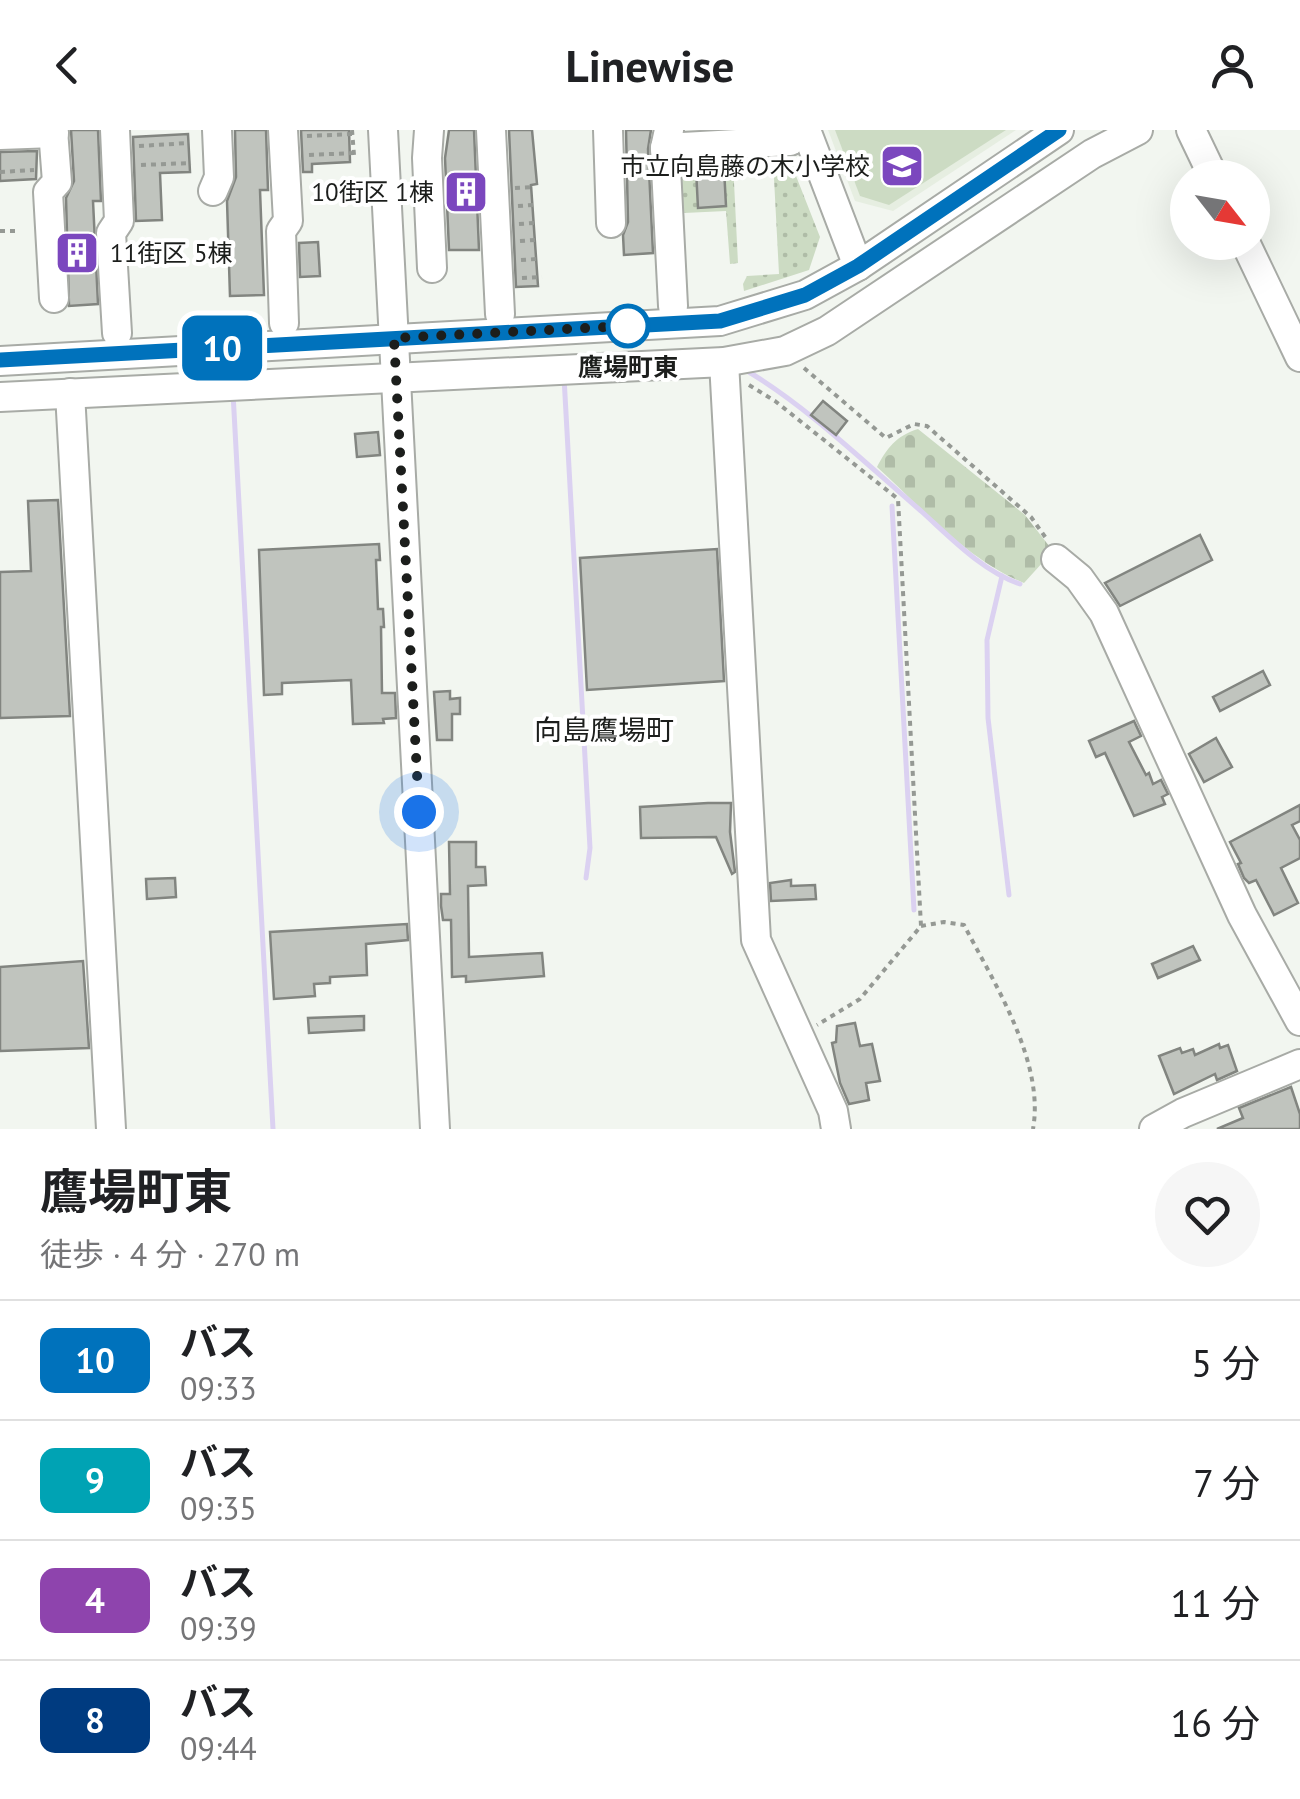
<!DOCTYPE html>
<html lang="ja">
<meta charset="utf-8">
<style>
body{margin:0;font-family:"PT Sans","Noto Sans JP",sans-serif;background:#f6f6f6;color:#202124;height:100vh;display:flex;flex-direction:column;font-size:38px;white-space:nowrap}
*{box-sizing:border-box;margin:0}
p{font-size:32px;color:#757577}
.icon{flex:none;width:55px;height:55px;fill:none;stroke:currentColor;stroke-width:2;stroke-linecap:round;stroke-linejoin:round}
.map{position:relative;height:999px;overflow:hidden}
.panel{display:flex;flex-direction:column;background:#fff;flex:1}
.panel>*{flex:none}
.badge{padding:0 20px;border-radius:15px;font-size:35px;line-height:65px}
.needle{width:65px;rotate:121deg}
.controls{position:absolute;left:1170px;top:30px;display:grid;gap:20px}
.controls a{display:grid;place-items:center;width:100px;height:100px;border-radius:50%;background:#fff;box-shadow:0 10px 40px #0002;font-size:50px}
.you{position:absolute;width:50px;height:50px;margin:-25px;border:8px solid #fff;border-radius:50%;background:#1a73e8;box-shadow:0 0 0 15px #1a73e833}
.map>.badge{position:absolute;translate:-50% -50%;box-shadow:0 0 0 5px #fff}
.round{display:grid;place-items:center;flex:none;width:105px;height:105px;border-radius:52px;background:#f6f6f6}
.overview{display:flex;align-items:center;justify-content:space-between;height:170px;padding:0 40px}
h1{font-size:48px;font-weight:700;line-height:75px}
ul{padding:0;list-style:none}
li{display:flex;align-items:center;gap:30px;height:120px;padding:0 40px;border-top:2px solid #e0e0e0}
li div{flex:1}
li b{display:block;font-size:38px}
li em{font-style:normal}
li .badge{min-width:110px;font-weight:700;text-align:center}
header{display:flex;justify-content:space-between;align-items:center;height:130px;padding:0 40px;background:#fff;font-size:45px;font-weight:700}
.map>svg:first-child{display:block}
</style>
<header><svg class="icon" aria-label="back" viewBox="0 0 24 24"><path d="M15 5l-7 7 7 7"/></svg>Linewise<svg class="icon" aria-label="person" viewBox="0 0 24 24"><circle cx="12" cy="8" r="4"/><path d="M4 21q1-7 8-7t8 7"/></svg></header>
<div class="map">
<svg width="1300" height="999" viewBox="0 0 1300 999">
<defs>
<pattern id="grass-dots" width="8" height="8" patternUnits="userSpaceOnUse" patternTransform="scale(2.5)"><rect width="8" height="8" fill="#ccdbc3"/><path d="M2 2h.1M6 6h.1" fill="none" stroke="#afbca7" stroke-width="1.8" stroke-linecap="round"/></pattern>
<pattern id="cemetery-stones" width="16" height="16" patternUnits="userSpaceOnUse" patternTransform="scale(2.5)"><rect width="16" height="16" fill="#ccdbc3"/><path d="M2 7V4a2 2 0 0 1 4 0v3zM10 15v-3a2 2 0 0 1 4 0v3z" fill="#afbca7"/></pattern>
</defs>
<rect width="100%" height="100%" fill="#f2f6f0"/>
<path fill="#e6eee1" d="M828 0H1016L893 81 855 71Z"/>
<g fill="url(#grass-dots)">
<path d="M787 23 820 107 809 140 744 161 743 154 747 146 779 144 773 29 755 30V24Z"/>
<path d="M751 25V30L733 32 738 133 730 134 726 81 684 83 685 112 672 113 676 46 687 39 691 26Z"/>
</g>
<path fill="url(#cemetery-stones)" d="M918 299 1025 385 1053 421 1024 453C966 429 923 379 877 337 887 318 896 306 918 299Z"/>
<path fill="#ccdbc3" d="M835 0H1006L889 75 860 66Z"/>
<g fill="none" stroke-linecap="round" stroke-linejoin="round">
<g stroke="#dbd1f1" stroke-width="5">
<path d="M744 239C808 277 864 332 921 381 951 408 982 441 1020 454"/>
<path d="M564 247 590 718 586 748"/>
<path d="M233 263 273 999"/>
<path d="M892 376 914 780"/>
<path d="M1002 446 987 510 988 588 1009 765"/>
</g>
</g>
<g fill="#c0c4be" stroke="#828580" stroke-width="2.5">
<path d="M71 0H98L101 71H93L98 174 69 176 66 68 74 51Z"/>
<path d="M235 0H266L268 60H260L264 165 230 166 227 71 236 47Z"/>
<path d="M301 0H349L350 32 312 34V42H303Z"/>
<path d="M449 0H474L479 120H449L445 28Z"/>
<path d="M509 0H532L537 54 531 55 538 156 516 157Z"/>
<path d="M626 0H651L648 19 653 123 624 125 623 105 628 92Z"/>
<path d="M188 4 190 42 160 43 162 90 136 91 133 7Z"/>
<path d="M37 21 36 49 0 51V22Z"/>
<path d="M724 38 726 76 698 78 696 39Z"/>
<path d="M318 112 320 146 300 147 299 113Z"/>
<path d="M823 271 847 291 836 305 811 285Z"/>
<path d="M378 302 380 325 357 327 355 304Z"/>
<path d="M58 370 70 586 0 588V442L31 441 28 371Z"/>
<path d="M1200 405 1212 430 1120 476 1105 453Z"/>
<path d="M379 414 380 430H376L378 479H383L384 497H381L382 563H395L396 588 383 589 384 593 353 594 351 550 282 553V564L264 565 259 420Z"/>
<path d="M717 419 724 551 587 560 580 428Z"/>
<path d="M1263 541 1270 555 1220 581 1213 567Z"/>
<path d="M450 561V569L460 568V584H452V610H437L434 562Z"/>
<path d="M1134 591 1141 606 1129 612 1146 645 1149 643 1153 654 1161 650 1168 664 1162 667 1165 674 1134 686 1105 623 1096 627 1089 611Z"/>
<path d="M1216 608 1232 637 1204 652 1189 624Z"/>
<path d="M708 673H731L730 702 735 742 732 744 716 707 641 708 640 677Z"/>
<path d="M1300 675V691L1292 695 1300 710V728L1281 738 1298 773 1274 785 1256 750 1249 753 1244 748 1238 734 1241 733 1230 712Z"/>
<path d="M449 712H476V737H485L486 755 468 756 469 827 542 823 544 846 466 852V846L452 847 451 790H443L441 776V764H450Z"/>
<path d="M175 748 176 767 147 769 146 749Z"/>
<path d="M791 750V756L815 755 816 769 771 771 770 753Z"/>
<path d="M407 794 408 810 366 814 367 845 330 847V853L314 854 315 866 274 869 270 802Z"/>
<path d="M1193 816 1200 830 1158 848 1152 834Z"/>
<path d="M83 831 89 918 0 921V837Z"/>
<path d="M364 886V900L309 903 308 888Z"/>
<path d="M855 893 860 916 872 914 880 951 866 953 869 970 849 974 840 953 832 913 836 912 837 896Z"/>
<path d="M1219 914 1220 918 1228 915 1237 941 1217 950 1215 944 1174 964 1159 926 1180 918 1182 923 1193 919 1195 925Z"/>
<path d="M1291 957 1300 984V999H1217L1243 988 1239 978Z"/>
</g>
<g fill="none" stroke-linecap="round" stroke-linejoin="round">
<defs>
<g id="minor">
<path d="M53 0 57 52 48 62 54 168"/>
<path d="M115 0 119 91 111 103 117 203"/>
<path d="M283 0 288 91 281 101 284 193"/>
<path d="M383 0 435 999"/>
<path d="M429 0 427 28 432 138"/>
<path d="M491 0 500 184"/>
<path d="M608 0 611 93"/>
<path d="M669 0 665 18 673 176"/>
<path d="M806 0 858 136"/>
<path d="M1191 0 1214 48"/>
<path d="M0 5 54 3"/>
<path d="M665 18 790 11"/>
<path d="M213 61 219 47 217 0"/>
<path d="M1245 112 1300 227"/>
<path d="M0 231 720 191 805 165 858 136 1059 0"/>
<path d="M724 232 756 810 833 981 836 999"/>
<path d="M70 263 111 999"/>
<path d="M0 267 724 232 785 221 827 201 1092 24 1138 0"/>
<path d="M1056 429 1079 448 1104 483 1242 785 1300 891"/>
<path d="M1154 999 1183 983 1300 934"/>
</g>
</defs>
<use href="#minor" stroke="#a8aba6" stroke-width="32"/>
<g stroke="#959994" stroke-width="4" stroke-dasharray="5 5" stroke-linecap="butt">
<path d="M352 0 354 25"/>
<path d="M307 6 353 4"/>
<path d="M139 16 189 13"/>
<path d="M309 25 354 23"/>
<path d="M141 35 191 33"/>
<path d="M0 42 34 40"/>
<path d="M515 58 535 57"/>
<path d="M518 76 533 75"/>
<path d="M519 94 534 93"/>
<path d="M0 101H20"/>
<path d="M520 111 535 110"/>
<path d="M521 130 537 129"/>
<path d="M522 148 542 147"/>
<path d="M804 238 886 308 914 294 927 296 1031 387 1048 411"/>
<path d="M749 255 775 271 898 369 921 796 860 869 817 895"/>
<path d="M921 796 944 792 964 795C994 853 1045 932 1033 999"/>
</g>
<use href="#minor" stroke="#fff" stroke-width="28"/>
</g>
<g fill="none" stroke-linecap="round" stroke-linejoin="round">
<defs>
<path id="line" d="M0 230 720 191 805 165 858 136 1059 0"/>
</defs>
<use href="#line" stroke="#fff" stroke-width="22"/>
<use href="#line" stroke="#0072bc" stroke-width="15"/>
<path stroke="#1c1e1c" stroke-width="10" stroke-dasharray="0 18" d="M419 682 394 208 645 195 628 196"/>
</g>
<defs>
<symbol id="school-square" viewBox="-11 -11 22 22"><rect x="-9" y="-9" width="18" height="18" rx="4" fill="#7b47be" stroke="#fff"/><path d="M0-5L7-2L0 1L-7-2ZM-4 1L0 2.5L4 1V4Q0 6-4 4Z" fill="#fff"/></symbol>
<symbol id="building-square" viewBox="-11 -11 22 22"><rect x="-9" y="-9" width="18" height="18" rx="4" fill="#7b47be" stroke="#fff"/><path d="M-4-6H4V6H1V3H-1V6H-4ZM-2.5-4.3h1.7v1.8h-1.7ZM.8-4.3h1.7v1.8H.8ZM-2.5-1h1.7V.8h-1.7ZM.8-1h1.7V.8H.8Z" fill="#fff"/></symbol>
</defs>
<g fill-rule="evenodd">
<use href="#school-square" x="877" y="11" width="50" height="50"/>
<use href="#building-square" x="441" y="37" width="50" height="50"/>
<use href="#building-square" x="52" y="98" width="50" height="50"/>
</g>
<circle fill="#fff" stroke="#0072bc" stroke-width="5" cx="628" cy="196" r="20"/>
<g text-anchor="middle" stroke-width="8" stroke-linejoin="round" paint-order="stroke">
<g font-size="25" fill="#1c1e1c" stroke="#fff" text-anchor="end">
<text x="870" y="45">市立向島藤の木小学校</text>
<text x="434" y="71">10街区 1棟</text>
<text x="110" y="132" text-anchor="start">11街区 5棟</text>
</g>
<g font-size="25" font-weight="bold" fill="#1c1e1c" stroke="#fff">
<text x="628" y="246">鷹場町東</text>
</g>
<g font-size="28" fill="#1c1e1c" stroke="#fff">
<text x="604" y="610">向島鷹場町</text>
</g>
</g>
</svg>
<div class="controls">
<a><svg class="needle" viewBox="-14 -14 28 28"><path d="M0-13l5 13h-10z" fill="#e53935"/><path d="M0 13l5-13h-10z" fill="#757577"/></svg></a>
</div>
<div class="you" style="left:419px;top:682px"></div>
<b class="badge" style="left:222px;top:218px;background:#0072bc;color:#fff">10</b>
</div>
<section class="panel">
<div class="overview"><div><h1>鷹場町東</h1><p>徒歩 · 4 分 · 270 m</p></div><a class="round"><svg class="icon" aria-label="heart" viewBox="0 0 24 24"><path d="M12 20l-8-8c-3-5 5-10 8-4 3-6 11-1 8 4z"/></svg></a></div>
<ul>
<li><span class="badge" style="background:#0072bc;color:#fff">10</span><div><b>バス</b><p>09:33</p></div><em>5 分</em></li>
<li><span class="badge" style="background:#00a3b4;color:#fff">9</span><div><b>バス</b><p>09:35</p></div><em>7 分</em></li>
<li><span class="badge" style="background:#8e44ad;color:#fff">4</span><div><b>バス</b><p>09:39</p></div><em>11 分</em></li>
<li><span class="badge" style="background:#003b80;color:#fff">8</span><div><b>バス</b><p>09:44</p></div><em>16 分</em></li>
</ul>
</section>
